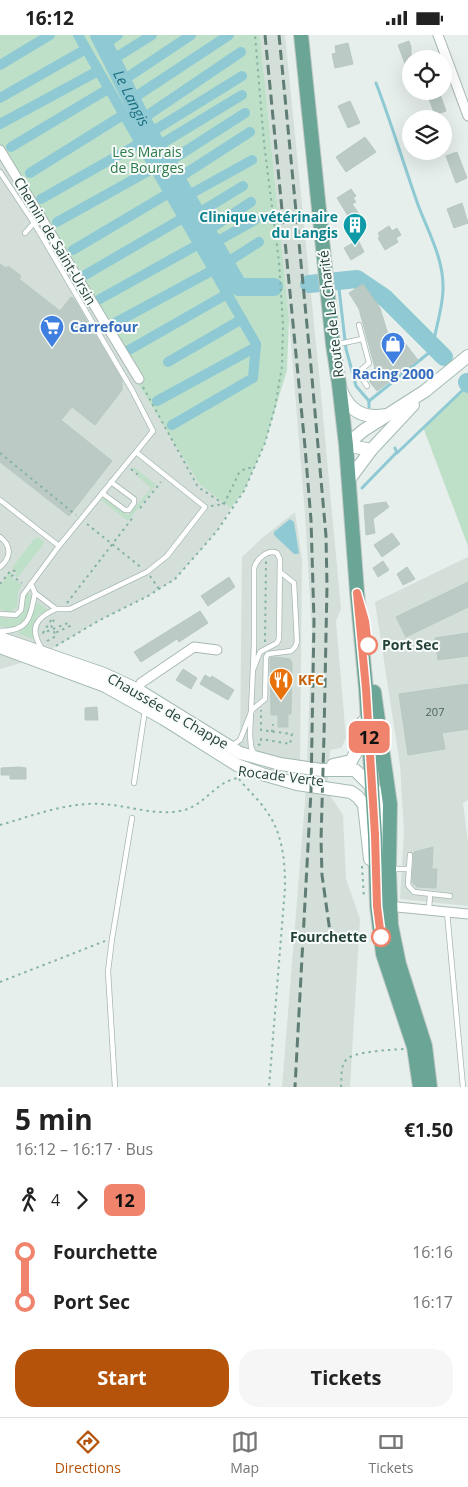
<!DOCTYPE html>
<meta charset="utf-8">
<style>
body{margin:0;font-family:"Open Sans",sans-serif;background:#f6f6f6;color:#222;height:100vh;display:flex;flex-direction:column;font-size:19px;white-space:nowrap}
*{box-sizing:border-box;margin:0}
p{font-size:16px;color:#767676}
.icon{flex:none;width:28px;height:28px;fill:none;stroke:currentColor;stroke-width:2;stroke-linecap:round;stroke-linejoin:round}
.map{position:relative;height:1052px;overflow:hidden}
.side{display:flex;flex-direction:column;background:#fff;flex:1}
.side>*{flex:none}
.badge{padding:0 10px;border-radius:8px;font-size:18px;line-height:32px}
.fabs{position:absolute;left:402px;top:15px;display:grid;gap:10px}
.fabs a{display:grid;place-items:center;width:50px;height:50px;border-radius:50%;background:#fff;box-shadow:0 5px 20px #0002;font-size:25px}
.map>.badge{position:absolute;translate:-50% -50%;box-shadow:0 0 0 2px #fff}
.legs{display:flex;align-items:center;gap:8px;height:55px;padding:0 15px;font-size:16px}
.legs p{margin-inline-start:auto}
.summary{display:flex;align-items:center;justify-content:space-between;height:85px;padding:0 15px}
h1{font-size:28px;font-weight:700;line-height:38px}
.primary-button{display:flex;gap:10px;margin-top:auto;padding:10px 15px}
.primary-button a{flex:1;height:58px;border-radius:20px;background:#b45309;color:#fff;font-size:20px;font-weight:700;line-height:58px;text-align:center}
.primary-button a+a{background:#f6f6f6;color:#222}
ul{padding:0 15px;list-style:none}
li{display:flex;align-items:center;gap:18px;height:50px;font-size:19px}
li i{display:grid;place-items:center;width:8px;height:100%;margin:0 6px;background:currentColor}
li i::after{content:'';width:12px;height:12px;margin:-6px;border:4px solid;border-radius:50%;background:#fff}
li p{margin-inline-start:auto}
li:first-child i{background:linear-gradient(#0000 50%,currentColor 0)}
li:last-child i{background:linear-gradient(currentColor 50%,#0000 0)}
.status{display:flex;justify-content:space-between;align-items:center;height:35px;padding:0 25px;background:#fff;direction:ltr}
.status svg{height:14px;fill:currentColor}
.tab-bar{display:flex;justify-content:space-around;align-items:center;height:70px;border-top:1px solid #e0e0e0;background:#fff;font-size:14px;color:#767676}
.tab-bar a{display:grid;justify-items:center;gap:2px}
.tab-bar .selected{color:#b45309}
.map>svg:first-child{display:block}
</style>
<div class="status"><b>16:12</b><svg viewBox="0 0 49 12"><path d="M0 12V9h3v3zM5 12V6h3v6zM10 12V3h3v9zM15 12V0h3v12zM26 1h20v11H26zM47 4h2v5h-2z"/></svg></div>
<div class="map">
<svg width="468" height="1052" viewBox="0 0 468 1052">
<rect width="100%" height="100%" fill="#e6efeb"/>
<g fill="#d4dfda">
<path d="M260 0H285L320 349 341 574 336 586 346 703 341 713 330 715 327 756 343 780 346 844 360 884 350 1052H282L306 754 312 598 305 479 289 284Z"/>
<path d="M0 124 200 450 231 473 217 496 175 544 148 561 100 585 35 624 0 634Z"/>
<path d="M295 477 302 525 300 730 280 729 240 711 242 522 262 503Z"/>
<path d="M468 522V765L463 768 468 808V871L400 864 404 796 400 730 375 567Z"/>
</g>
<g fill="#bfe0c8">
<path d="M0 0H260L289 284 287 335 265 408 244 456 231 473 200 450 0 124Z"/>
<path d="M468 352V511L423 392Z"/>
<path d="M134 432 156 450 128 486 101 465 105 463 129 480 151 453 138 442 139 440 133 434Z"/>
<path d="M38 502 45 507 18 542 14 541 17 536 12 533 34 504Z"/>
<path d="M10 536 12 537 11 542 22 550 18 557 17 572 10 578 0 574V552Z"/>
<path d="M28 558 32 562C26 580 25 599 0 591V582C20 588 26 578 25 559Z"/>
<path d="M38 567 48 575 37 581 34 592 35 605 17 598C32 591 30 578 38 567Z"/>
</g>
<path fill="#8ec9d4" d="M290 484 294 487 299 518 297 519H294L274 500V497Z"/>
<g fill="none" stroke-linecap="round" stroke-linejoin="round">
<g stroke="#8ec9d4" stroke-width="3">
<path d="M338 245 346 314 356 351 369 366V372"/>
<path d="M369 366 430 317 433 310C436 292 443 271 443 254 444 223 427 195 417 167 403 127 391 87 376 48"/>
<path d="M395 413 397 418 468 350"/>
<path d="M362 453 396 418"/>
</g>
<g stroke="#8ec9d4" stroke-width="10">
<path d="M78 0 256 309 253 343 172 390"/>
<path d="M104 10 118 0"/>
<path d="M112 25 152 0"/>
<path d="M0 30 50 0"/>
<path d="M122 46 191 0"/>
<path d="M0 63 86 14"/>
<path d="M132 64 229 0"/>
<path d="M142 84 241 17"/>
<path d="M0 89 98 36"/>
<path d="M150 98 242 41"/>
<path d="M158 111 242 60"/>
<path d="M11 112 108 54"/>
<path d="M167 128 245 78"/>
<path d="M30 138 123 80"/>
<path d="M177 144 250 97"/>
<path d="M187 161 252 125"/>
<path d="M41 164 140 108"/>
<path d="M197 179 243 151"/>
<path d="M57 187 154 133"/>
<path d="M207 196 251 167"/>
<path d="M214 208 255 185"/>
<path d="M73 215 169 158"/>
<path d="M85 240 183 183"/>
<path d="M100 264 199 209"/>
<path d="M115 288 226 228 259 207"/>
<path d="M129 315 227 259"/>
<path d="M168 327 242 284"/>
<path d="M157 366 256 312"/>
</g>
<g stroke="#8ec9d4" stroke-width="18">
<path id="s1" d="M99 0 143 87 239 252H274"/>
<path d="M309 249 357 244 385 263 444 322"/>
<path d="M467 347 468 349"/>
</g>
</g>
<g fill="#bbcac4" stroke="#b8c9c2">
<path d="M409 6 411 12V44L398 10Z"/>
<path d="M348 8 353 29 335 33 332 19 336 18 335 11Z"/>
<path d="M426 56H439L446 76 435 80Z"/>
<path d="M350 66 360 88 348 93 338 71Z"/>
<path d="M365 102 376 117 346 137 336 122Z"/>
<path d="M457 117 467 143 456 148 446 121Z"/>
<path d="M351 154 356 161 353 163 356 167 352 169 362 183 360 184 365 192 355 198 347 186 350 184 337 163Z"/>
<path d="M462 168 468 188 454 193 447 174Z"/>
<path d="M389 191 392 196 397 193 401 200 396 203 398 207 385 215 378 203 380 202 378 198Z"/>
<path d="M358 205 364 217 351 225 344 213Z"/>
<path d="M0 229 6 233 8 231 21 241 19 244 60 276 71 262 74 264 122 345V355L95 390 72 372 61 385 112 426 69 481 0 427Z"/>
<path d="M363 249 380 273 390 306 401 303 418 325 377 356 365 341 375 333 359 274 349 258Z"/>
<path d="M386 467 389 472 373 484 375 498 366 500 364 470Z"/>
<path d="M392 498 400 509 382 522 374 510Z"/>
<path d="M383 526 389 535 378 542 373 533Z"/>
<path d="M407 532 415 544 403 550 397 539Z"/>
<path d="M229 542 235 552 208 571 201 561Z"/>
<path d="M468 547V572L406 602 396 582Z"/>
<path d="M200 576 208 588 179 607 177 604 141 627 134 617Z"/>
<path d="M468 598V621L438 625 435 603Z"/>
<path d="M275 622 290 624 292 628 291 679H288V692H278V680H271L270 623Z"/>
<path d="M183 634 197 643 191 654 176 645Z"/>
<path d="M205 640 210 643 212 641 234 655 228 665 200 649Z"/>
<path d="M468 649V694L442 698 445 714 408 720 399 659Z"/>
<path d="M97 672 98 685H85V673Z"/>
<path d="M19 732 26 733V744H10V740H1V733Z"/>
<path d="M433 812 432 834H437L436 853 417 852 412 847 414 817Z"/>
</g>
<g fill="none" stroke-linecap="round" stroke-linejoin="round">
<defs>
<g id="lane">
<path d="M0 137 34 188 25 198"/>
<path d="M359 290 369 328 361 335V341L367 351"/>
<path d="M334 310 362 304"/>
<path d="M102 458 125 475H129L134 468V464L111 447"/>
<path d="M0 465 59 511"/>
<path d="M0 502C12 511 11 523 0 532"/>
<path d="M31 549 35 558 56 574H70L147 537 167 521 205 472 136 417 153 396 132 355 34 188"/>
<path d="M0 579 16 580 21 575 23 560 31 549 59 511 136 417"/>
<path d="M0 596C29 596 30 583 35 558"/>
<path d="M42 614C29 594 35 583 56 574"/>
<path d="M253 635 260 617 277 608 279 604 280 524 277 518C267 514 257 524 254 533V610L250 699 251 712 254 718"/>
<path d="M231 711 240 705 252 675 265 664 266 622 268 619 291 616 295 612 297 607 294 548 280 537"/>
<path d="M134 748 145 675"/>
<path d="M410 820 408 850 414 857 450 861"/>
<path d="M390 834H409"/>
<path d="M429 874 430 859"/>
<path d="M447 877 463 1052"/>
<path d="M115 1052 108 936 112 904 132 783"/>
</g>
<g id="street">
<path d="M438 0 468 81"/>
<path d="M0 115 139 344"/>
<path d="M138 655 141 648 194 612 217 615"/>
<path d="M387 871 468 879"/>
</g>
<g id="secondary">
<path d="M341 355C349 376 364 384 386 380"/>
<path d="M346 410 364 395 425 356 468 321"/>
<path d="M346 410 371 415"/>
<path d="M348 446 371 415 413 370"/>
<path d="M0 603 104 639 138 655 240 718 280 729 321 735H355L376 756 386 814"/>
<path d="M0 612 105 651 164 684 237 730 262 739 297 749 351 757 358 762 364 770 370 824"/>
<path d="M333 730 351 726C360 711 364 704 363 687"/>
</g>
<g id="primary">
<path d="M301 0 333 310 339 349 346 410 357 557 366 654 375 800 377 871 383 919 414 1012 420 1052"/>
<path d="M374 657 390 769 389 834 391 890 399 929 425 1011 430 1052"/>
</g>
</defs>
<use href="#lane" stroke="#a8b8b2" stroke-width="6"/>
<use href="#street" stroke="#a8b8b2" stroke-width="11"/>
<use href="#secondary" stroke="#a4bbb3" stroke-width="14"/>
<use href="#primary" stroke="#c2cac8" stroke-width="16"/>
<g stroke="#86b3a5" stroke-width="2" stroke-dasharray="2.5 4" stroke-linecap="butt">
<path d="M143 352 198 452 224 469"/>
<path d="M0 418 76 480"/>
<path d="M131 434 138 440 136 441"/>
<path d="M211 471 224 469 239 438 246 433H254"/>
<path d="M140 473 161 447"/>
<path d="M87 489 142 533"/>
<path d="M150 541 159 554"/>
<path d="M0 549 11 535 15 536 12 541 22 548"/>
<path d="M67 568 134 481"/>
<path d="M51 585 43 598 68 588 70 591 55 598"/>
<path d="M47 606 56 601 51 590 56 581"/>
<path d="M265 607 266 526"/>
<path d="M56 611 100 585 148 561 175 544 217 496 244 456 265 408 275 372 282 331 283 290 279 227 264 108 255 0"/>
<path d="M272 697 273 689"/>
<path d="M258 710 261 709V704L290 709 292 699 261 695V675"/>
<path d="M239 744C247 754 259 765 265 774 283 798 285 825 285 853L269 1052"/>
<path d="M0 790C32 781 67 767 101 769 128 770 156 782 184 775 205 770 217 745 239 743"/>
<path d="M362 831 364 863"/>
<path d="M0 947 105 906"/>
<path d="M341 1052C342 1043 340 1032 346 1025 354 1016 391 1015 404 1014"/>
</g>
<use href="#lane" stroke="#fff" stroke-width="4.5"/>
<use href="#street" stroke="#fff" stroke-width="9"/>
<use href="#secondary" stroke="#fff" stroke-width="12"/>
<use href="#primary" stroke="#6aa596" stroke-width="14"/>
<g stroke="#5f7d75" stroke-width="3" stroke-dasharray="10 5" stroke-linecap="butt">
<path d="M265 0 305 412 311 485 314 586 311 756 295 1052"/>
<path d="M279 0 311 332 326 501 327 551 324 700 321 805 322 840 331 904"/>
</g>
</g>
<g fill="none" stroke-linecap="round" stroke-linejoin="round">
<defs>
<path id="line-1" d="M368 610 365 586 357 558 366 654 375 800 377 871 381 902"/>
</defs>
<use href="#line-1" stroke="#fff" stroke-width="11"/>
<use href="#line-1" stroke="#f0836c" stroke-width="8"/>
</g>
<defs>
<symbol id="building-pin" viewBox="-11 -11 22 30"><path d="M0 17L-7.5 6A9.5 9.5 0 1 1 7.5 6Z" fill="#0f9aa8" stroke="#f7fbf9"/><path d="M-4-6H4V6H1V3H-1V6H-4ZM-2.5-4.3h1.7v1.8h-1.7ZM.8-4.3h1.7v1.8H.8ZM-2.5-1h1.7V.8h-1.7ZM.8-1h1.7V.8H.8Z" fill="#fff"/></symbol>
<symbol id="supermarket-pin" viewBox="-11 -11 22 30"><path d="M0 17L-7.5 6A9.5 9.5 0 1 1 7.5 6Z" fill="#3f7fe0" stroke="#f7fbf9"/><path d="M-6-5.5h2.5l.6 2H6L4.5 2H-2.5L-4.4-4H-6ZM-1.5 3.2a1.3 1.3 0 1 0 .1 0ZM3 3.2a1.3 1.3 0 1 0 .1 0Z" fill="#fff"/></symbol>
<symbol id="shop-pin" viewBox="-11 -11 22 30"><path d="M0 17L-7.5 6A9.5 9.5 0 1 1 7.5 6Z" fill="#3f7fe0" stroke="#f7fbf9"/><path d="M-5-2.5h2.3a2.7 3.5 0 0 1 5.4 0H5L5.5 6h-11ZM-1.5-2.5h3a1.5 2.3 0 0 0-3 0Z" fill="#fff"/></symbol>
<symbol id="restaurant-pin" viewBox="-11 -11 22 30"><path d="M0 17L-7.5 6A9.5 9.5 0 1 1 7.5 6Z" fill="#e8710a" stroke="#f7fbf9"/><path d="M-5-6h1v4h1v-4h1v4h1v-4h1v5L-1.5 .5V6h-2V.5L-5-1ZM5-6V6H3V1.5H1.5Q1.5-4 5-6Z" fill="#fff"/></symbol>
</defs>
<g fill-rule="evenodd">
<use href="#building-pin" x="341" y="176" width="28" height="38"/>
<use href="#supermarket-pin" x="38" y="278" width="28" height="38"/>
<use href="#shop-pin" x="379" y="295" width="28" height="38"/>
<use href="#restaurant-pin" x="267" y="631" width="28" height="38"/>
</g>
<g fill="#fff" stroke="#f0836c" stroke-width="2.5">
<circle cx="368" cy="610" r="9"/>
<circle cx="381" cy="902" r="9"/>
</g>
<g text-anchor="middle" stroke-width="4" stroke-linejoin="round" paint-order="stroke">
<g font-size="11" fill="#4a645c">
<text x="435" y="681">207</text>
</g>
<g font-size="14" fill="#2d7a4b" stroke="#f7fbf9">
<text x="147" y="122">Les Marais<tspan x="147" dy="16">de Bourges</tspan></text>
</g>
<g font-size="14" font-weight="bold" fill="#0d838f" stroke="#f7fbf9" text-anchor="end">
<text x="338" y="187">Clinique vétérinaire<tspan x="338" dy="16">du Langis</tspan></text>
</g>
<g font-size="14" fill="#24423a" stroke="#f7fbf9">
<text transform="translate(55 206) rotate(59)" y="5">Chemin de Saint-Ursin</text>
<text transform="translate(331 279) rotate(-97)" y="5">Route de La Charité</text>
<text transform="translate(168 676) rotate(30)" y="5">Chaussée de Chappe</text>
<text transform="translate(281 741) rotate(7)" y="5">Rocade Verte</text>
</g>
<g font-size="14" font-weight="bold" fill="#366cbe" stroke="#f7fbf9" text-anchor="start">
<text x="70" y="297">Carrefour</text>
<text x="393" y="344" text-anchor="middle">Racing 2000</text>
</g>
<g font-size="14" font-weight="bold" fill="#24423a" stroke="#f7fbf9" text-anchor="start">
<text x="382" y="615">Port Sec</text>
<text x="367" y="907" text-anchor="end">Fourchette</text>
</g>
<g font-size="14" font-weight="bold" fill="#c56008" stroke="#f7fbf9" text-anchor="start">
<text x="298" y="650">KFC</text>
</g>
<g font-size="15" font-style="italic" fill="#1c6f80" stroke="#f7fbf9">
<text dy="5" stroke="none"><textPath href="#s1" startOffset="71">Le Langis</textPath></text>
</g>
</g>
</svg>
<div class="fabs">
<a><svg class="icon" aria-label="locate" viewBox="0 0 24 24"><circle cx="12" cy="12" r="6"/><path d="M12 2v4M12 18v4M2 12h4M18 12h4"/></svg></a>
<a><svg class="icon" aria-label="layers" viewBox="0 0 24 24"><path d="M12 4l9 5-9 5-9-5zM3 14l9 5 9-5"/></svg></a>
</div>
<b class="badge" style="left:369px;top:702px;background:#f0836c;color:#111">12</b>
</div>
<section class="side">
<div class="summary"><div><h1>5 min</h1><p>16:12 – 16:17 · Bus</p></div><b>€1.50</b></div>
<div class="legs"><svg class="icon" aria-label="walk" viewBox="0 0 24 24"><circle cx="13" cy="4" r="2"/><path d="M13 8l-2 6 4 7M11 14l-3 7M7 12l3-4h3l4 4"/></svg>4<svg class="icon" aria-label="forward" viewBox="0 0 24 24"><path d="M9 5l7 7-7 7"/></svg><b class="badge" style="background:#f0836c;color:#111">12</b></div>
<ul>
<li><i style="color:#f0836c"></i><b>Fourchette</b><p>16:16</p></li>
<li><i style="color:#f0836c"></i><b>Port Sec</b><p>16:17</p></li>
</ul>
<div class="primary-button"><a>Start</a><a>Tickets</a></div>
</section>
<nav class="tab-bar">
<a class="selected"><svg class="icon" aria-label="directions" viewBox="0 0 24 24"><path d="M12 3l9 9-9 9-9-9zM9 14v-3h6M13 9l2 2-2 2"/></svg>Directions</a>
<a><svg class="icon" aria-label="map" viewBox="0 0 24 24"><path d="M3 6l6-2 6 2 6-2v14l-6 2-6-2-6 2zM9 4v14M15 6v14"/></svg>Map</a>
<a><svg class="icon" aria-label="tickets" viewBox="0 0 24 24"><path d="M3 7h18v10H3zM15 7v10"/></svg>Tickets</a>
</nav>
